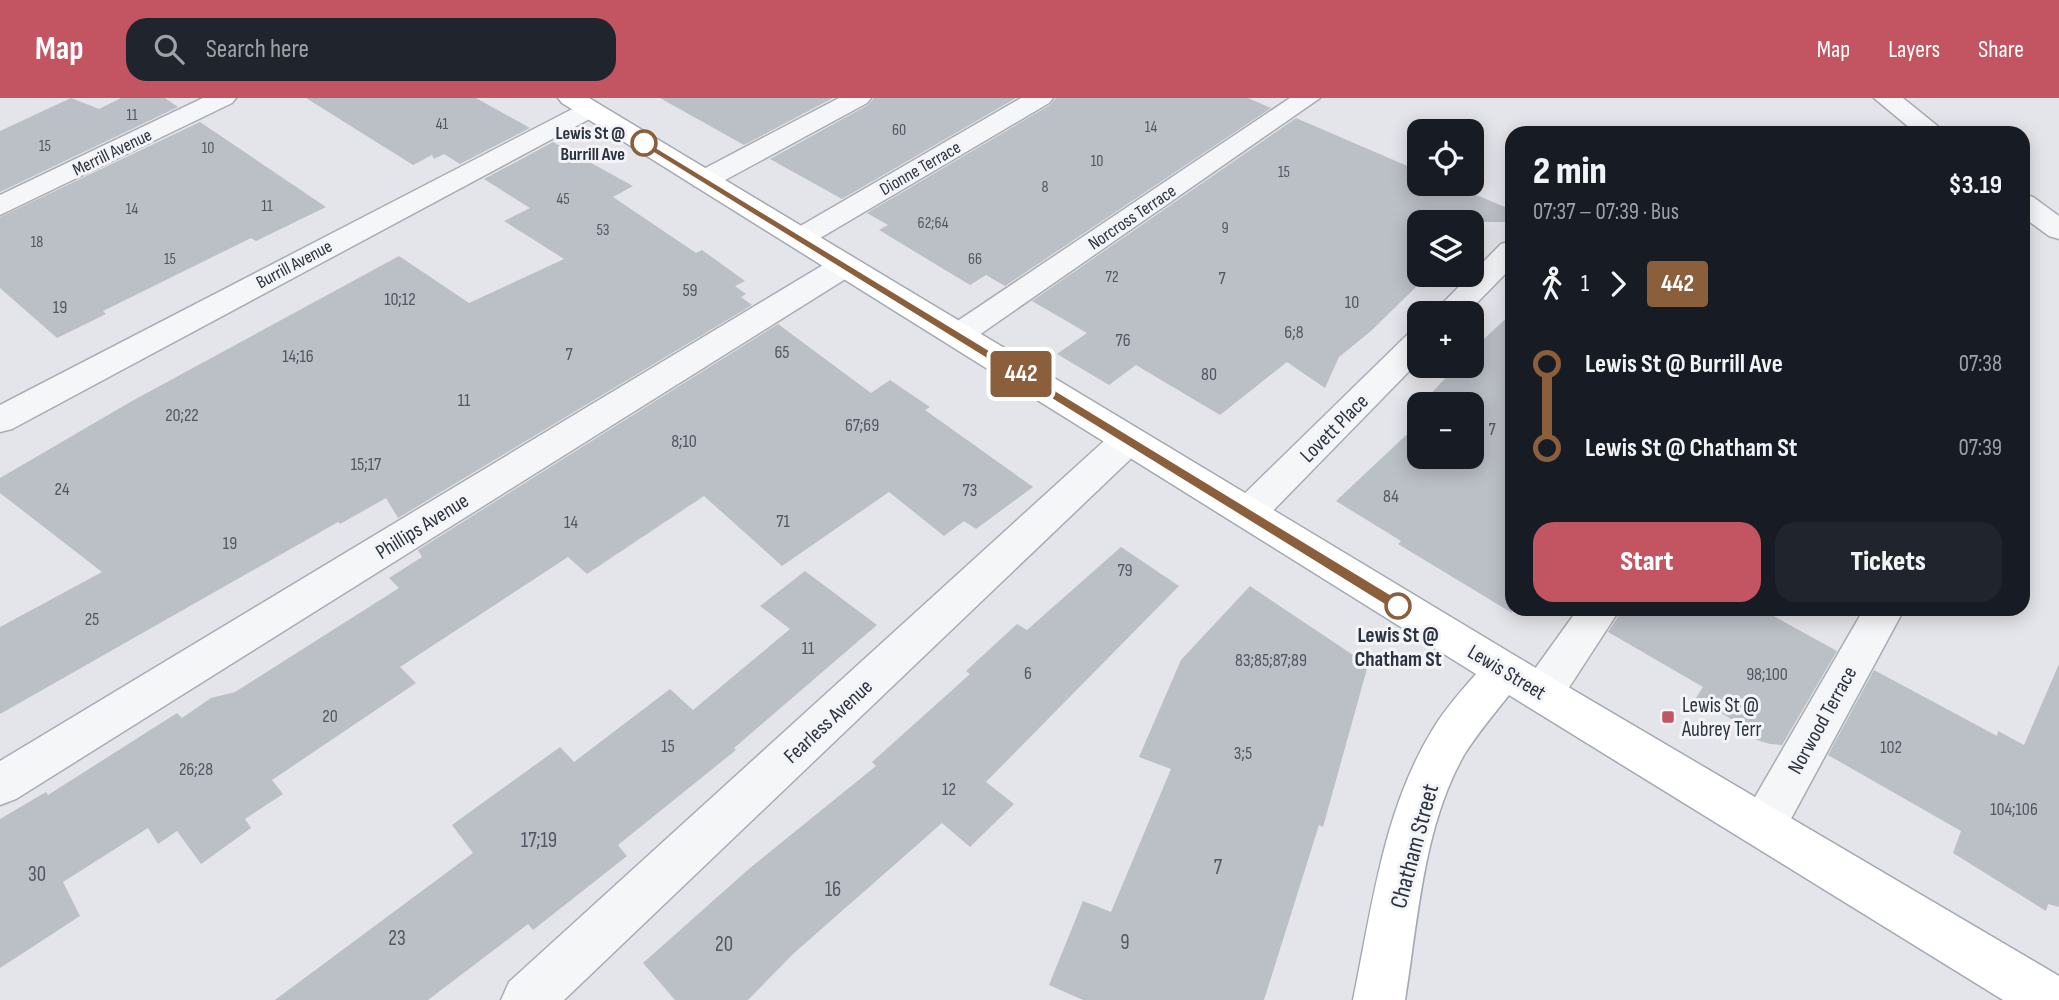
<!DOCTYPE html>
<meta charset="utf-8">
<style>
body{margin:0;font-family:"Sofia Sans Condensed",sans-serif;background:#20242c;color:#f1f3f6;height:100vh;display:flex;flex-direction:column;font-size:26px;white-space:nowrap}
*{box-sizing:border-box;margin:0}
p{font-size:23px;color:#9ea1a6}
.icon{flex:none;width:38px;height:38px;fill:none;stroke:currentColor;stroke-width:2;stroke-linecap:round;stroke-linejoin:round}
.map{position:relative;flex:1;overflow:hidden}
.details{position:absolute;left:1505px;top:28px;width:525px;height:490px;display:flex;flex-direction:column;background:#171b24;border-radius:21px;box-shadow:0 4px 18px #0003}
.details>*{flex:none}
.badge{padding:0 14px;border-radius:5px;font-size:24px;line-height:46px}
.tools{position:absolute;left:1407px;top:21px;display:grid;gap:14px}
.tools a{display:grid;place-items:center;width:77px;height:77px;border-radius:14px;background:#171b24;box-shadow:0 4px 18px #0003;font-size:35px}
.map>.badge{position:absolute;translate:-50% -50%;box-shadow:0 0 0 4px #fff}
.legs{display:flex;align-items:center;gap:10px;height:77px;padding:0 28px;font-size:23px}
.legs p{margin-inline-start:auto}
.head{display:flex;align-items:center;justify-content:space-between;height:119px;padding:0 28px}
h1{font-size:38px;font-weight:800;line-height:52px}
.button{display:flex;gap:14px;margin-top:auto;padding:14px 28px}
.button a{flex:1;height:80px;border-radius:21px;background:#c25561;color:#fff;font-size:28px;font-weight:800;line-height:80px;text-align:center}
.button a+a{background:#20242c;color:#f1f3f6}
ul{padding:0 28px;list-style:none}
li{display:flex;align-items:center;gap:24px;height:84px;font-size:26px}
li i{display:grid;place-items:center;width:10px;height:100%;margin:0 9px;background:currentColor}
li i::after{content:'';width:18px;height:18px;margin:-9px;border:5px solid;border-radius:50%;background:#171b24}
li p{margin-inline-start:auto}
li:first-child i{background:linear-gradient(#0000 50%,currentColor 0)}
li:last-child i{background:linear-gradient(currentColor 50%,#0000 0)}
header{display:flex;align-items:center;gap:42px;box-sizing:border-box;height:98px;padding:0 35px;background:#c25561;color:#fff}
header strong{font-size:33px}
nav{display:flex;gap:38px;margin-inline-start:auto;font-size:24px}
.search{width:490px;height:63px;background:#20242c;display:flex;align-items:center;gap:18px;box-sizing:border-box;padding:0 24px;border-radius:21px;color:#9ea1a6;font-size:26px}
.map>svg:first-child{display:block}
</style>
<header>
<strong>Map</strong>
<div class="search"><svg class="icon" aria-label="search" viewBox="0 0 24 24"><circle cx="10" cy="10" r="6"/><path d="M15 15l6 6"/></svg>Search here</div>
<nav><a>Map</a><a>Layers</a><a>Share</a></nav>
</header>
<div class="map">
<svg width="2059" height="902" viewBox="0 0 2059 902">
<rect width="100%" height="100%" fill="#e3e5ea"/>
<g fill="#bbbfc6">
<path d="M71 0 99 11 121 0H165L178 9 0 94V33Z"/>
<path d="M306 0H476L530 30 460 66 444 56 434 61 432 57 413 67Z"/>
<path d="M660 0H833L744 47Z"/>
<path d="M874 0H1016L842 101 770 61 868 7Z"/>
<path d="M1056 0H1248L1271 10 1005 188 986 177 970 187 879 132 888 127 867 115 1050 7Z"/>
<path d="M1296 20 1419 73V86H1450L1512 112V124H1419V186L1371 233 1339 259 1325 290 1287 264 1220 317 1136 267 1109 287 1057 256 1087 235 1032 203Z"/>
<path d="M200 24 326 109 256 143 251 140 103 213 106 216 57 240 0 190V119Z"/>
<path d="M553 44 633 88 613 99 696 155 702 152 745 183 735 188 746 196 741 199 752 207 398 420 386 400 340 426 338 424 0 616V529L102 474 0 395V380L132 303 399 158 469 205 564 161 504 123 530 110 484 81Z"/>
<path d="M1512 215V515L1398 446 1401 443 1336 403 1419 325V359H1472V306H1421L1457 268H1472V252Z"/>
<path d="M778 226 871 295 890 282 930 309 925 312 1033 389 976 431 964 423 944 438 889 394 782 468 704 398 587 476 568 459 400 569 416 585 272 682 283 696 245 721 251 730 201 766 177 733 158 746 148 730 63 784 80 818 0 870V721L46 694 48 697 177 615 182 620 211 600 235 594 399 490 389 480 422 459 418 452Z"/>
<path d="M1121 449 1179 488 986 684 1014 706 970 749 942 725 793 856 748 902H675L643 865 750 770 876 668 872 664 970 576 966 573 1017 526 1027 532Z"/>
<path d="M805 473 877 527 734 650 736 652 618 747 627 758 533 832 528 826 428 902H275L473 755 452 727 560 649 574 664 670 591 693 612 790 531 760 508Z"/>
<path d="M1250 488 1368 567 1323 729 1319 727 1264 902H1083L1049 887 1083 803 1111 814 1171 671 1139 659 1181 562Z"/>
<path d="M1623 511H1761L1837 553 1782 647 1770 646 1757 642 1743 628 1696 600 1703 589 1608 534Z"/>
<path d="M2059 566V809L2048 806 2046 813 1953 755 1961 733 1828 657 1874 572 1997 638 1998 633 2024 647Z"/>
</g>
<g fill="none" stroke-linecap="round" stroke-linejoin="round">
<defs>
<g id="minor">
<path d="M203 0H236L232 5 0 117V97Z"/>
<path d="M839 0H871L867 5 714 88 704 90 694 88 690 82 694 76Z"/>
<path d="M1021 0H1053L1049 5 810 146 800 149 790 146 785 140 790 134Z"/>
<path d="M1290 0H1320L969 244 958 247 947 244 942 237 947 230Z"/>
<path d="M1874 0H1903L1946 35H1916Z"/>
<path d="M588 3 597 5 601 11 597 17 12 331 0 334V307Z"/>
<path d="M2023 96 2033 99 2059 118V141L2049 138 2023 119Z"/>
<path d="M1512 143V169L1467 215H1433L1501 146Z"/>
<path d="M844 159 855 161 859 168 855 175 16 701 0 707V663L833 161Z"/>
<path d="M1419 233V263L1261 425 1248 429 1235 425 1229 415 1235 405 1407 237Z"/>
<path d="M1128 330 1141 333 1146 342 1141 351 564 902H501L509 884 1115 333Z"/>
<path d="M1578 511H1620L1557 608 1542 613 1527 608 1521 595 1527 582Z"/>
<path d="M1864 511H1898L1901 517 1779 743 1763 749 1747 743 1740 728 1747 713Z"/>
</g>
<path id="major" d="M558 0H589L1519 560 2059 878V902H2003L1509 597C1494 616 1477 636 1464 657 1423 729 1418 822 1405 902H1353C1372 810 1383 712 1433 631 1445 611 1461 593 1476 576L562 5Z"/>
</defs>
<use href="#minor" stroke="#a8acb4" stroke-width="3"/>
<use href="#major" stroke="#a3a9b4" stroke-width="3"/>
<use href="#minor" fill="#f5f6f8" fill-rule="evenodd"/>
<use href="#major" fill="#fff" fill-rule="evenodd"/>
</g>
<path fill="#8b5e3c" stroke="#fff" stroke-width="2" d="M644 42 1403 504V512H1393L641 47Z"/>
<g fill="#fff" stroke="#8b5e3c" stroke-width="3.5">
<circle cx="644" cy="45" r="12"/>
<circle cx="1398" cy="508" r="12"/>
</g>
<rect fill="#c25561" stroke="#f3f4f7" stroke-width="2.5" x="1661" y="612" width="14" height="14" rx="3.5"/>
<g text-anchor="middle" stroke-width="6" stroke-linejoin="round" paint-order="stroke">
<g font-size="16" fill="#505662">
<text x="132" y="22">11</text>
<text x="442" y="31">41</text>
<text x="1151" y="34">14</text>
<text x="899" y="37">60</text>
<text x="45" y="53">15</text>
<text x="208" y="55">10</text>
<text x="1097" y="68">10</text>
<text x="1284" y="79">15</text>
<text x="1045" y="94">8</text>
<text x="563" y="106">45</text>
<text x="267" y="113">11</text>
<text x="132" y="116">14</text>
<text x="933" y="130">62;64</text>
<text x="1225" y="135">9</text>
<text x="603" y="137">53</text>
<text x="37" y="149">18</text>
<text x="170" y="166">15</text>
<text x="975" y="166">66</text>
<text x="1112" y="184">72</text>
</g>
<g font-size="18" font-weight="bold" fill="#2c3340" stroke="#f3f4f7" text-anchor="end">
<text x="625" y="41">Lewis St @<tspan x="625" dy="21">Burrill Ave</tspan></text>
</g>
<g font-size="18" fill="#2c3340" stroke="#f3f4f7">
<text transform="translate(112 54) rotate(-26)" y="6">Merrill Avenue</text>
<text transform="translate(920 70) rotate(-30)" y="6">Dionne Terrace</text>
<text transform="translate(1132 119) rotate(-34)" y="6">Norcross Terrace</text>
<text transform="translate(294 166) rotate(-28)" y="6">Burrill Avenue</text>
</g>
<g font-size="18" fill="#505662">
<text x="1222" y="186">7</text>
<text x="690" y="198">59</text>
<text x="400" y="207">10;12</text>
<text x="1352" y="210">10</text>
<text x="60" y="215">19</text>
<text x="1294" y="240">6;8</text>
<text x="1123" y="248">76</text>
<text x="782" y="260">65</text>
<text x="569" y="262">7</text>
<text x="298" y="264">14;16</text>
<text x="1209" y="282">80</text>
<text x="464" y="308">11</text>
<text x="182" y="323">20;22</text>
<text x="862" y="333">67;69</text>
<text x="1492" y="337">7</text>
<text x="684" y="349">8;10</text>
<text x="366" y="372">15;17</text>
<text x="62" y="397">24</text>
<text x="970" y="398">73</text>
<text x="1391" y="404">84</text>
<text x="783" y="429">71</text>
<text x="571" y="430">14</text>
<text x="230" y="451">19</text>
<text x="1125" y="478">79</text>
<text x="92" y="527">25</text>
<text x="808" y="556">11</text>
<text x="1271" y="568">83;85;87;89</text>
<text x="1028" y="581">6</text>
<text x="1767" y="582">98;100</text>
<text x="330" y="624">20</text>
<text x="668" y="654">15</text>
<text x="1891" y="655">102</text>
<text x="1243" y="661">3;5</text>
<text x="196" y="677">26;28</text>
<text x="949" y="697">12</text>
<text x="2014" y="717">104;106</text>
</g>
<g font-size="21" fill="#2c3340" stroke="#f3f4f7">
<text transform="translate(1334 330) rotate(-45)" y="7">Lovett Place</text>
<text transform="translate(422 428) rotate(-32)" y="7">Phillips Avenue</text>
<text transform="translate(1507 574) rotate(31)" y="7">Lewis Street</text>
<text transform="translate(1822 622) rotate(-61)" y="7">Norwood Terrace</text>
<text transform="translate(828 623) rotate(-43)" y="7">Fearless Avenue</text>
</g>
<g font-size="21" font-weight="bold" fill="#2c3340" stroke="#f3f4f7">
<text x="1398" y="544">Lewis St @<tspan x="1398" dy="24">Chatham St</tspan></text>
</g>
<g font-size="21" fill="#2c3340" stroke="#f3f4f7" text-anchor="start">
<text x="1682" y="614">Lewis St @<tspan x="1682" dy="24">Aubrey Terr</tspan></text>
</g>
<g font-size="21" fill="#505662">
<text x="539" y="749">17;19</text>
<text x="1218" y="776">7</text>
<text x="37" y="783">30</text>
<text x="833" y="798">16</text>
<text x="397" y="847">23</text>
<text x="1125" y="851">9</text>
<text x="724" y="853">20</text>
</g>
<g font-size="24" fill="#2c3340" stroke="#f3f4f7">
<text transform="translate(1414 748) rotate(-75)" y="8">Chatham Street</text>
</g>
</g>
</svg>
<div class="tools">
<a><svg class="icon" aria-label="locate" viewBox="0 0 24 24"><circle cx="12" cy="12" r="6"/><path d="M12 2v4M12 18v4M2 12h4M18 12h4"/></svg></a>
<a><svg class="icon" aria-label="layers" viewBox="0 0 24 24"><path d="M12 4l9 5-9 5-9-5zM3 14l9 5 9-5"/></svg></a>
<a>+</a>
<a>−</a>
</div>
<b class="badge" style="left:1021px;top:276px;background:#8b5e3c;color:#fff">442</b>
<section class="details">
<div class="head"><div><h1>2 min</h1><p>07:37 – 07:39 · Bus</p></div><b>$3.19</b></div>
<div class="legs"><svg class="icon" aria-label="walk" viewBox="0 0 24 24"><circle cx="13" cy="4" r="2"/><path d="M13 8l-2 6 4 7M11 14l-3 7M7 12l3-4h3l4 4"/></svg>1<svg class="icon" aria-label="forward" viewBox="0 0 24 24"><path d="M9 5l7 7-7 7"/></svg><b class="badge" style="background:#8b5e3c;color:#fff">442</b></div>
<ul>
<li><i style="color:#8b5e3c"></i><b>Lewis St @ Burrill Ave</b><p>07:38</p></li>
<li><i style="color:#8b5e3c"></i><b>Lewis St @ Chatham St</b><p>07:39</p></li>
</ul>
<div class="button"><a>Start</a><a>Tickets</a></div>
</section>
</div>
